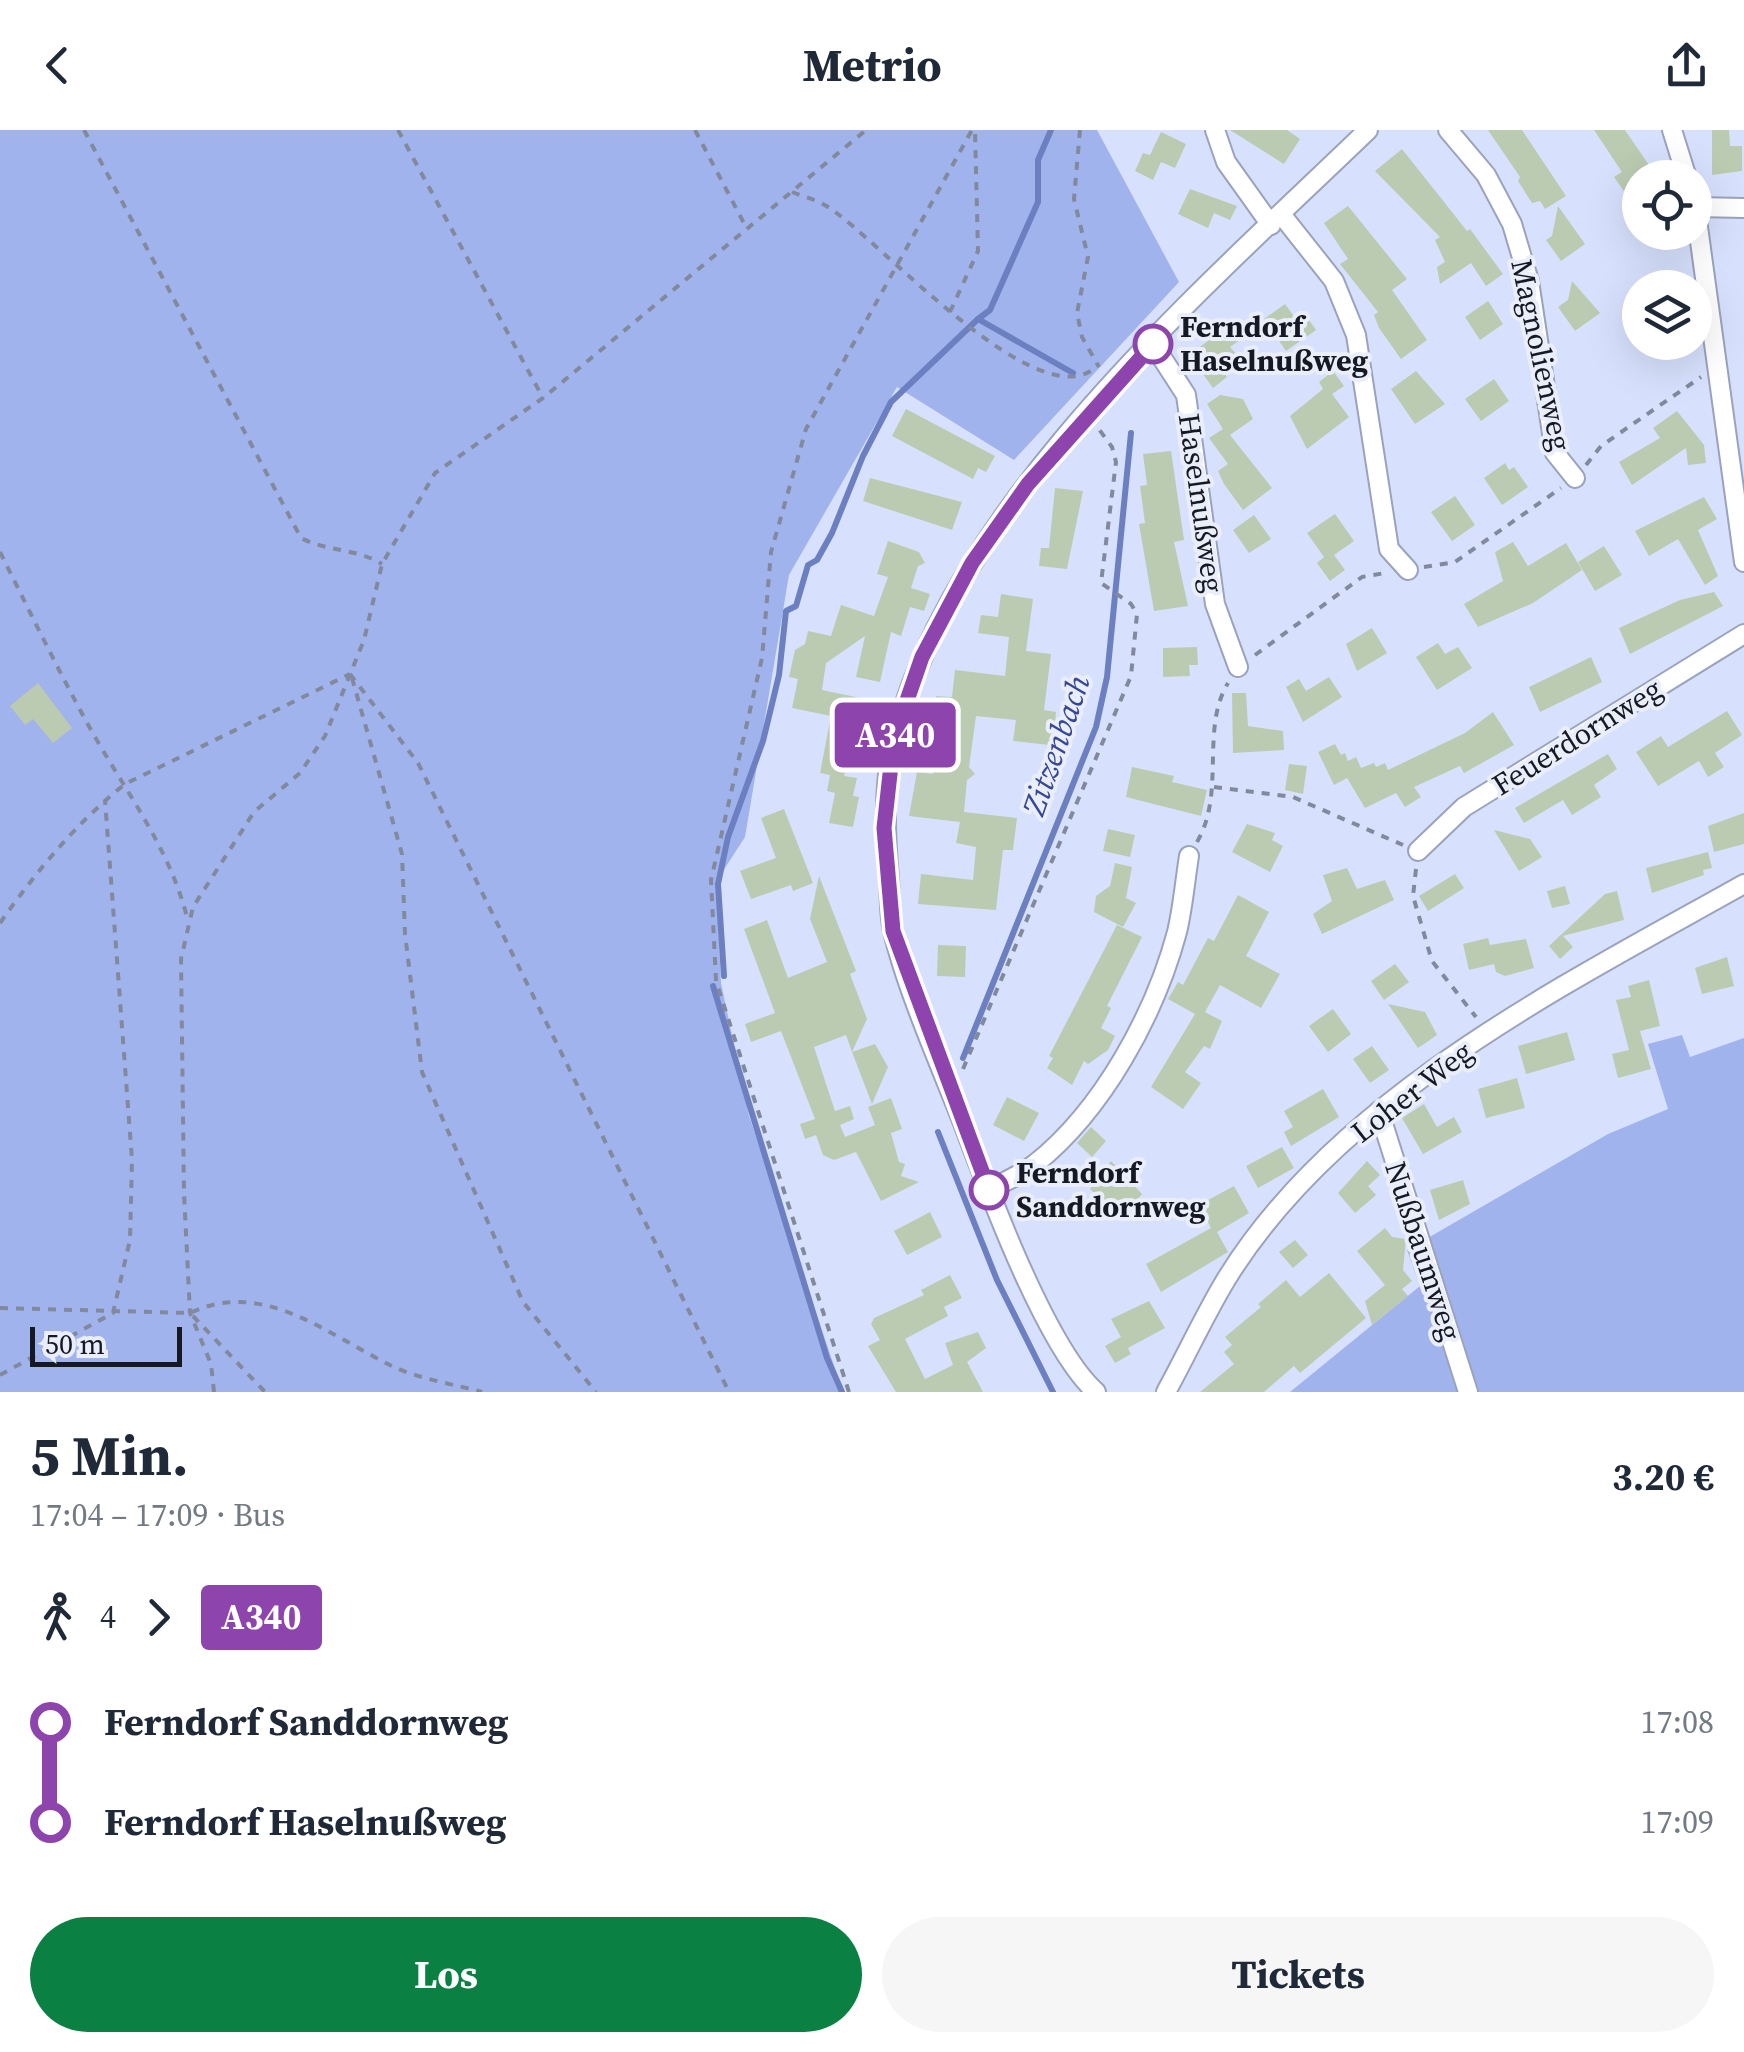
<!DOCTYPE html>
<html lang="de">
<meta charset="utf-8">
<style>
body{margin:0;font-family:"Source Serif 4",serif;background:#f6f6f7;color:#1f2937;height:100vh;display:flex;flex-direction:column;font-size:38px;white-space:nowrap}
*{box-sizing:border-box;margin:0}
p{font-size:32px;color:#747a83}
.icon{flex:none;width:55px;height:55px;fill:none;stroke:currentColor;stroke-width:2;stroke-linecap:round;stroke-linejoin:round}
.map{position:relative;height:1262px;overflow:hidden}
.drawer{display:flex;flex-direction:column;background:#fff;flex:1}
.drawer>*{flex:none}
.badge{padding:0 20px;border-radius:8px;font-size:35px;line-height:65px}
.tools{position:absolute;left:1622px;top:30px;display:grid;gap:20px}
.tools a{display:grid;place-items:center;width:90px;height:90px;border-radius:50%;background:#fff;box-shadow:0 10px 40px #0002;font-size:50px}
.scale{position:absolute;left:30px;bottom:25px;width:152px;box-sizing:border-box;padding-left:10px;border:5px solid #161923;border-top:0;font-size:28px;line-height:35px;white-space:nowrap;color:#161923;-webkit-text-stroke:8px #eaeefa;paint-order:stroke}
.map>.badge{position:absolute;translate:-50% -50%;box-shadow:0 0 0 5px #fff}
.legs{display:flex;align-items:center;gap:15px;height:110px;padding:0 30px;font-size:32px}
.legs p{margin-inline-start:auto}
.head{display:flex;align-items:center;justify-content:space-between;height:170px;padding:0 30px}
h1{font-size:55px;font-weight:700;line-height:75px}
.button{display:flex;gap:20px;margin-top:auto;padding:20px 30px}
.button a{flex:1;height:115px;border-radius:60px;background:#0b8043;color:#fff;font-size:40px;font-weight:700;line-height:115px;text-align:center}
.button a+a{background:#f6f6f7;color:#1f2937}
ul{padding:0 30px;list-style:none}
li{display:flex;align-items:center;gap:35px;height:100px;font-size:38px}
li i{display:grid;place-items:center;width:15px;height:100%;margin:0 12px;background:currentColor}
li i::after{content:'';width:25px;height:25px;margin:-12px;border:8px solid;border-radius:50%;background:#fff}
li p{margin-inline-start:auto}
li:first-child i{background:linear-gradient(#0000 50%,currentColor 0)}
li:last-child i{background:linear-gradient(currentColor 50%,#0000 0)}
header{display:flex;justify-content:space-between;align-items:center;height:130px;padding:0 30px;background:#fff;font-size:45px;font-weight:700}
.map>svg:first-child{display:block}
</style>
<header><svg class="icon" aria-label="back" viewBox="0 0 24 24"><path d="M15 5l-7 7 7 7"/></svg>Metrio<svg class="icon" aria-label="share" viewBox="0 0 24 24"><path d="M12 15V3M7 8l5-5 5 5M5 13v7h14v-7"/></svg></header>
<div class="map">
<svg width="1744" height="1262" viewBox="0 0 1744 1262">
<rect width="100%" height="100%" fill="#d7e1fd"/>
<g fill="#a0b3ed">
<path d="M0 0H1097L1179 152 1014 330 897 257 789 445 745 707 716 752 721 853 749 986 843 1262H0Z"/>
<path d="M1682 905 1690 927 1744 908V1262H1290L1420 1156 1407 1120 1608 1004 1668 979 1648 914Z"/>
</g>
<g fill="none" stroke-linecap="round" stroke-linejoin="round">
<g stroke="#6c80c1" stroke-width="6">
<path d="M1051 0 1038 30V72L990 180 978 189 1073 243"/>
<path d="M724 846 718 754 728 707 763 611 779 545 786 481 796 476 808 435 817 430 832 403 863 326 891 272 978 189"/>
<path d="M713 856 827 1228 842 1262"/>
<path d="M963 928 1096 597 1107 547 1131 303"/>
<path d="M938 1002 997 1150 1053 1262"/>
</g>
</g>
<g fill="#bbcbb1">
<path d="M1230 0H1287L1300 9 1284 34Z"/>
<path d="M1488 0H1522L1566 66 1545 79 1540 71 1532 73 1518 51 1520 47Z"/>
<path d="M1594 0H1625L1655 44 1640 48V54L1626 64 1614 47 1622 42Z"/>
<path d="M1712 0H1729L1730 16H1742V41L1712 45Z"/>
<path d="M1161 2 1186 14 1175 38 1161 32 1153 50 1135 41 1143 23 1150 25Z"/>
<path d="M1402 19 1467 101 1470 99 1503 144 1486 156 1471 133 1440 154 1437 137 1445 132 1435 110 1440 107 1375 41Z"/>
<path d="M1190 59 1237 76 1230 90 1214 83 1208 98 1178 84Z"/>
<path d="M1348 76 1407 149 1392 160 1427 210 1401 229 1379 198 1374 185 1378 182 1340 134 1348 129 1324 93Z"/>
<path d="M1558 76 1585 114 1561 131 1546 110 1552 106Z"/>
<path d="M1572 151 1600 183 1575 201 1558 177 1568 170Z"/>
<path d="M1488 171 1503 194 1480 210 1465 187Z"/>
<path d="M1285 174 1296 189 1304 183 1316 200 1286 221 1264 189Z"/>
<path d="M1235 194 1244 207 1230 217 1236 224 1219 236 1227 247 1213 258 1189 225 1212 208 1213 202 1223 203Z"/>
<path d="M1333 241 1344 256 1332 264 1349 287 1307 319 1290 286 1323 259 1319 252Z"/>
<path d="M1416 241 1445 274 1415 294 1391 259Z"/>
<path d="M1494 249 1509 271 1481 291 1465 269Z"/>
<path d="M1220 265 1243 269 1253 289 1230 305 1272 358 1243 380 1224 354 1218 341 1228 334 1209 308 1223 299 1207 274Z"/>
<path d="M906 279 995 326 986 342 978 338 973 349 892 306Z"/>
<path d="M1677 281 1704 315 1706 333 1688 335 1686 318 1632 355 1619 332 1660 308 1653 298Z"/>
<path d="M1171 321 1184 410 1174 412 1188 476 1154 481 1139 394 1145 393 1140 356 1147 355 1143 324Z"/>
<path d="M1505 333 1509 340 1514 337 1528 357 1502 375 1484 348Z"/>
<path d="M870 348 962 372 952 400 863 371Z"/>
<path d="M1055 358 1083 361 1067 439 1039 436 1041 418H1049Z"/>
<path d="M1455 366 1475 395 1452 411 1431 382Z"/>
<path d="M1704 367 1717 389 1698 400 1718 446 1705 455 1678 409 1649 426 1635 401Z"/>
<path d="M1335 384 1354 411 1334 425 1345 440 1330 451 1317 433 1324 427 1307 403Z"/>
<path d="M1254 385 1271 409 1249 423 1233 400Z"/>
<path d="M888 411 919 422 925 433 918 436 911 458 930 464 924 481 910 477 901 506 891 502 880 552 856 547 865 506 826 533 822 560 865 569 844 646 857 648 853 666 859 667 853 697 829 693 835 663 827 661 830 645 820 643 831 586 792 578 798 549 789 547 795 520 805 514 808 501 831 506 841 475 874 486 888 447 877 444Z"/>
<path d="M1513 412 1528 436 1566 413 1582 440 1533 473 1478 497 1464 474 1503 451 1495 422Z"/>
<path d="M1604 416 1622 445 1595 461 1578 432Z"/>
<path d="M1714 462 1723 476 1630 524 1619 498 1680 470Z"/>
<path d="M1001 464 1033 469 1026 521 1051 524 1044 580 1056 582 1055 594 1049 615 1013 611 1016 590 976 586 969 637 975 644 967 650 964 682 1017 688 1013 720H1003L996 780 918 774 921 744 973 750 976 717 956 713 960 692 909 686 917 642 933 644 936 566 952 567 955 540 1005 546 1009 507 978 503 981 485 998 487Z"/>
<path d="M1372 498 1387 523 1357 541 1346 514Z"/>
<path d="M1438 513 1445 524 1458 517 1472 538 1437 560 1416 527Z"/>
<path d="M1197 517 1198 535H1189L1190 546 1163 547V518Z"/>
<path d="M1591 527 1602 552 1540 582 1529 557Z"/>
<path d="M1329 547 1342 567 1303 592 1286 557 1299 549 1306 561Z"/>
<path d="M38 553 72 598 53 613 33 589 25 595 10 576Z"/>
<path d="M1232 563H1246L1248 596 1283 601 1284 620 1233 623Z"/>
<path d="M1727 581 1742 605 1715 623 1724 637 1708 647 1699 631 1658 656 1636 622 1661 606 1668 617Z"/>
<path d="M1493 582 1514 615 1464 643 1460 636 1414 657 1421 667 1405 677 1396 663 1365 678 1347 648 1334 655 1318 622 1335 614 1341 625 1345 623 1348 631 1356 627 1361 638 1374 633 1376 637 1385 633 1388 640 1465 603Z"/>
<path d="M1608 624 1617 639 1594 655 1601 667 1572 685 1563 670 1524 693 1515 678Z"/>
<path d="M1289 634 1307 636 1303 664 1285 660Z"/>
<path d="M1132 637 1174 646 1172 652 1207 660 1201 686 1126 667Z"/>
<path d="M784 679 813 753 793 761 791 755 751 769 740 741 776 728 761 688Z"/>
<path d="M1744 683V714L1714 722 1708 696Z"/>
<path d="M1247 694 1275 703 1272 710 1283 716 1270 742 1232 722Z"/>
<path d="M1108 699 1135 705 1130 727 1103 721Z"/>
<path d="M1494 700 1530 709 1542 727 1519 741Z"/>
<path d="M1708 722 1712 738 1703 740 1704 745 1652 763 1646 738Z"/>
<path d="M1115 733 1132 737 1126 768 1136 773 1123 797 1094 782 1096 766 1110 756Z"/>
<path d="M1347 738 1357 759 1385 750 1394 770 1322 804 1313 784 1332 771 1323 745Z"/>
<path d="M1455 744 1464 758 1428 781 1419 766Z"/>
<path d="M819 746 856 841 850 844 867 889 852 922 846 905 814 917 832 972 835 981 850 976 854 989 840 995 845 1007 875 995 868 977 891 968 902 999 891 1003 899 1032 905 1034 901 1046 919 1052 881 1071 856 1022 834 1030 823 1025 816 1005 805 1009 800 994 815 989 781 901 751 912 745 894 775 883 744 799 767 790 788 848 827 832 810 789Z"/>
<path d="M1565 756 1570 774 1552 778 1547 761Z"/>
<path d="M1617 761 1624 790 1563 806 1573 817 1560 829 1549 816 1605 764Z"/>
<path d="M1238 765 1269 782 1246 826 1280 844 1261 878 1220 855 1205 882 1222 891 1210 919 1204 916 1185 942 1201 953 1183 979 1151 957 1195 884 1168 869 1178 852 1183 855 1208 808 1214 811Z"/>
<path d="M1117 795 1142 807 1107 876 1111 878 1101 898 1115 906 1108 920 1088 934 1084 931 1072 955 1047 938 1053 928 1049 926Z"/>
<path d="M1488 808 1490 815 1526 809 1534 838 1505 846 1496 842 1494 834 1469 840 1463 814Z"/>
<path d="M938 815 966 816 965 847 937 846Z"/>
<path d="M1727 827 1734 856 1702 864 1695 838Z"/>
<path d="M1395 834 1409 852 1384 870 1371 851Z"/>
<path d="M1649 850 1660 896 1640 901 1651 939 1618 948 1612 924 1629 920 1616 870 1631 867 1628 856Z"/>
<path d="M1388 874 1425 882 1437 905 1418 918Z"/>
<path d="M1333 879 1351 904 1328 922 1309 896Z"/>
<path d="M1567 902 1575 930 1526 944 1518 916Z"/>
<path d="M875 914 888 937 872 974 852 922Z"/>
<path d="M1372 916 1389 940 1370 953 1353 929Z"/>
<path d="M1517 948 1525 978 1486 988 1478 959Z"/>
<path d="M1323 959 1339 987 1291 1016 1284 1002 1293 997 1284 981Z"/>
<path d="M1007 967 1039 983 1024 1011 993 995Z"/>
<path d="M1424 974 1437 997 1454 987 1462 1002 1423 1024 1402 988Z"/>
<path d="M1091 997 1106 1011 1092 1027 1077 1013Z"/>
<path d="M1282 1017 1294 1038 1258 1058 1246 1036Z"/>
<path d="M1111 1031 1142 1064 1121 1089 1090 1059Z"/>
<path d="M1367 1031 1380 1045 1368 1056 1376 1065 1355 1083 1338 1063Z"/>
<path d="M1463 1050 1470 1074 1439 1090 1430 1060Z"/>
<path d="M1234 1056 1249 1083 1217 1102 1228 1122 1161 1162 1146 1134 1211 1098 1199 1075Z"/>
<path d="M930 1082 942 1107 907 1125 894 1101Z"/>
<path d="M1385 1098 1392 1107 1406 1109 1403 1140 1412 1151 1402 1159 1408 1166 1372 1195 1365 1171 1385 1155 1357 1121Z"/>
<path d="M1295 1110 1308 1125 1293 1138 1279 1122Z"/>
<path d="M1329 1143 1366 1188 1300 1243 1294 1236 1264 1262H1200L1234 1234 1224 1222 1232 1215 1225 1207 1261 1177 1258 1174 1286 1150 1300 1167Z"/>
<path d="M950 1145 962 1168 944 1177 948 1186 905 1209 925 1249 953 1235 945 1213 978 1202 986 1218 967 1232 983 1262H896L868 1216 880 1210 871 1194 874 1188 924 1165 921 1160Z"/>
<path d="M1149 1171 1165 1198 1128 1218 1131 1224 1115 1233 1105 1216 1121 1207 1111 1189Z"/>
</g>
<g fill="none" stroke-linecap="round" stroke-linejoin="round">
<defs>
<g id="minor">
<path d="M1215 0 1226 32 1271 95"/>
<path d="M1448 0 1486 45 1512 94 1529 151 1555 323 1575 348"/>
<path d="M1672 0 1687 48"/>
<path d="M1695 75 1744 432"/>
<path d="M1696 77 1744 78"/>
<path d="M1281 84 1334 151 1356 205 1389 419 1408 440"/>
<path d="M1153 214 1186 265 1215 474 1238 537"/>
<path d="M1418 721 1464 677 1744 504"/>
<path d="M1379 981 1468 1262"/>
<path d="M989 1060C1004 1052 1022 1044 1035 1034 1103 980 1155 884 1177 802 1183 777 1185 751 1189 726"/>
<path d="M1096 1262C1046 1218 988 1059 963 993 941 937 906 858 893 801 889 785 890 766 889 749 885 702 883 651 895 606 956 372 1199 163 1368 0"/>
<path d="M1166 1262C1187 1224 1205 1184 1227 1148 1339 967 1564 855 1744 754"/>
</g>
</defs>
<use href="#minor" stroke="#9aa3bd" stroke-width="22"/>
<g stroke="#82899d" stroke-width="4" stroke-dasharray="8 8" stroke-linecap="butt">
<path d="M84 0 301 408C328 422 356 418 382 434"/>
<path d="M398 0 543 268"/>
<path d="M695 0 747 99"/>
<path d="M1080 0 1074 69 1088 127 1077 183 1082 207 1099 237"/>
<path d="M792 62C804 67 818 70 828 77 879 109 1041 294 1098 235"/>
<path d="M950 182 978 121 975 0"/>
<path d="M1586 335 1601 316 1701 247"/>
<path d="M0 422C30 482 59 542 91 600 127 664 170 718 188 791"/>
<path d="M1424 437 1455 432 1561 358"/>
<path d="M1255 525 1362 447 1385 443"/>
<path d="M350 544 418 633 729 1262"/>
<path d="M352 548 402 724 405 804 422 942 523 1172 596 1262"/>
<path d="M1214 657 1293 667 1403 715"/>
<path d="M1197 712C1226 663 1200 599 1228 553"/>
<path d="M1416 739 1413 766 1432 831 1476 887"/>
<path d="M0 793C36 742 76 693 125 654L350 544"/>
<path d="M963 939 1131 546 1137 484 1131 474 1101 453 1116 332 1112 317 1098 298"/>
<path d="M0 1178 190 1183C263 1148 328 1205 392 1236 419 1249 453 1254 482 1262"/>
<path d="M193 1186 265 1262"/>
<path d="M0 1245 113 1183 130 1110 132 1030 105 670"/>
<path d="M214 1262 211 1234 190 1183 184 1063 181 829 193 777 254 682 300 643 325 606 364 510 382 434 435 343 543 268 866 0"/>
<path d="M849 1262 716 851 711 750 762 528 771 422 806 299 972 0"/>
</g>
<use href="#minor" stroke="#fff" stroke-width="18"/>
</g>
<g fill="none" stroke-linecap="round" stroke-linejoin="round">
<defs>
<path id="line-1" d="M989 1060 893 801 884 698 894 608 922 527 972 433 1028 354 1153 214"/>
</defs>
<use href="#line-1" stroke="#fff" stroke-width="22"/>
<use href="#line-1" stroke="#8e44ad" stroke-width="15"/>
</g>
<g fill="#fff" stroke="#8e44ad" stroke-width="5">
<circle cx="1153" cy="214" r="18"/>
<circle cx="989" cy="1060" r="18"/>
</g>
<g text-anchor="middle" stroke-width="8" stroke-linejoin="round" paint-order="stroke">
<g font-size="30" font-weight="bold" fill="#161923" stroke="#eaeefa" text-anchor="start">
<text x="1180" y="207">Ferndorf<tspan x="1180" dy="34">Haselnußweg</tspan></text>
<text x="1016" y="1053">Ferndorf<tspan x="1016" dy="34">Sanddornweg</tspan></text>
</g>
<g font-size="30" fill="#161923" stroke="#eaeefa">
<text transform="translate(1541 225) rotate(78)" y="10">Magnolienweg</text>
<text transform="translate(1201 373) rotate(82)" y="10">Haselnußweg</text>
<text transform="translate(1577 607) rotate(-32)" y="10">Feuerdornweg</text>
<text transform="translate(1412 962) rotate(-38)" y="10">Loher Weg</text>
<text transform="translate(1423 1121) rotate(72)" y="10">Nußbaumweg</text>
</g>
<g font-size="32" font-style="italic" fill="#354796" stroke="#eaeefa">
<text transform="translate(1056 615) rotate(-71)" y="11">Zitzenbach</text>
</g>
</g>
</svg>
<div class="tools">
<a><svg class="icon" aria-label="locate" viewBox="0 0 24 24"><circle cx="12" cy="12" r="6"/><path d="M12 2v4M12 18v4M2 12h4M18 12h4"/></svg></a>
<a><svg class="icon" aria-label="layers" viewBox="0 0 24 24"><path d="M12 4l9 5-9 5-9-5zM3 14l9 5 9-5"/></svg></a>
</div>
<div class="scale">50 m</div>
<b class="badge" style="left:895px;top:605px;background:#8e44ad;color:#fff">A340</b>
</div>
<section class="drawer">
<div class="head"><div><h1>5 Min.</h1><p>17:04 – 17:09 · Bus</p></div><b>3.20 €</b></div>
<div class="legs"><svg class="icon" aria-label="walk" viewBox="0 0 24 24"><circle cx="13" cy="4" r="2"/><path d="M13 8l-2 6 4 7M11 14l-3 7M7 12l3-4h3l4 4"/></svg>4<svg class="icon" aria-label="forward" viewBox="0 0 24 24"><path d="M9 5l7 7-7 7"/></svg><b class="badge" style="background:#8e44ad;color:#fff">A340</b></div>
<ul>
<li><i style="color:#8e44ad"></i><b>Ferndorf Sanddornweg</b><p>17:08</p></li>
<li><i style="color:#8e44ad"></i><b>Ferndorf Haselnußweg</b><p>17:09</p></li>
</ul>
<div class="button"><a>Los</a><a>Tickets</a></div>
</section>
